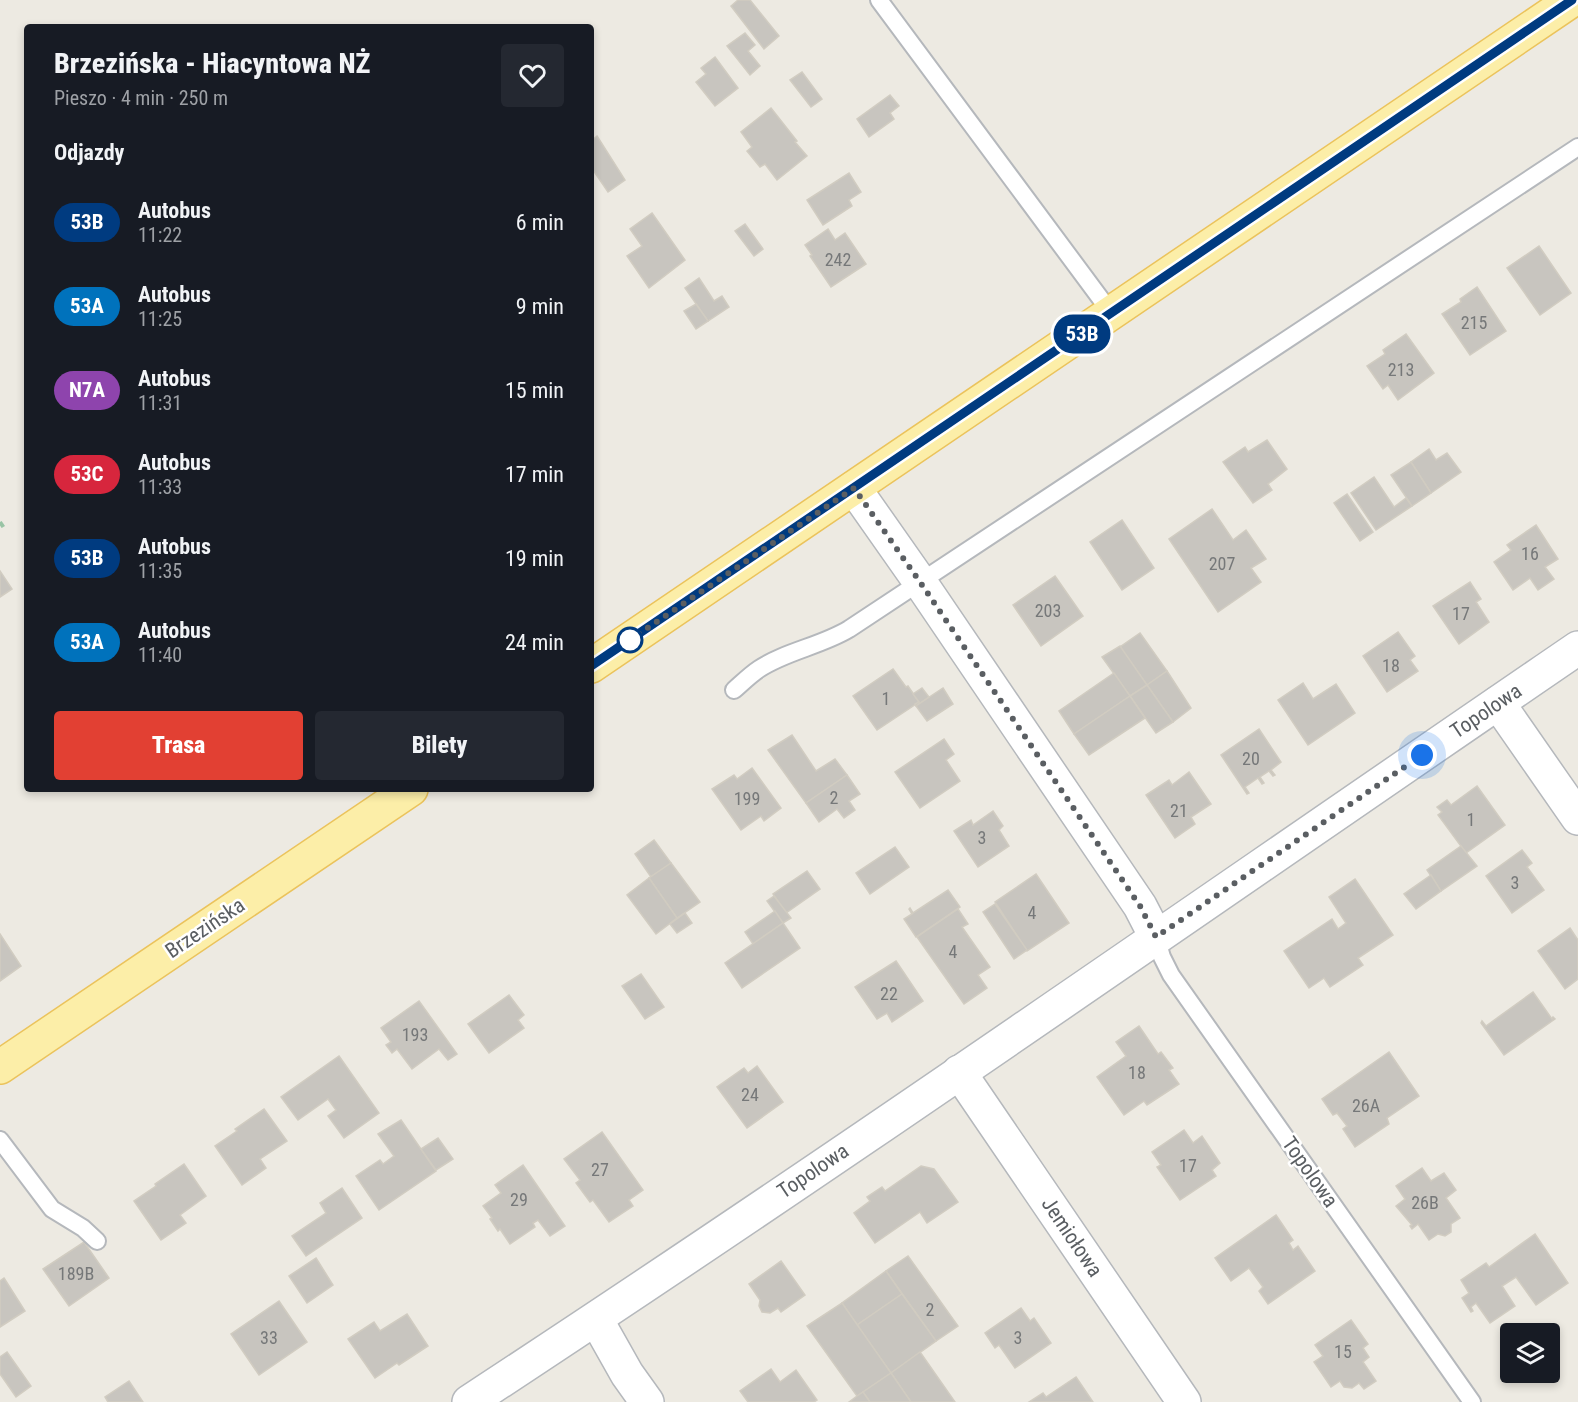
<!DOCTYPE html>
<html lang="pl">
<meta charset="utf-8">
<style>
body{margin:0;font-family:"Roboto Condensed",sans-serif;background:#242831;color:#f1f3f6;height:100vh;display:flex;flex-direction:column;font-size:22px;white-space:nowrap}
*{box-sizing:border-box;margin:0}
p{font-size:20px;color:#9ea1a6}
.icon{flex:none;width:33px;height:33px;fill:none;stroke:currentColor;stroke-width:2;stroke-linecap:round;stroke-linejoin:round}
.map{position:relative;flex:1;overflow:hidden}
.sheet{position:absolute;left:24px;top:24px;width:570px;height:768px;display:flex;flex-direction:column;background:#171b24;border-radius:6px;box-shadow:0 3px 9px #0003}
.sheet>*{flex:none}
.badge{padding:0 12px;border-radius:20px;font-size:21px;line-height:39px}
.buttons{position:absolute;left:1500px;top:1323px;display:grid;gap:12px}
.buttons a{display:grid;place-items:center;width:60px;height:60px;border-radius:6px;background:#171b24;box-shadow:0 3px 9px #0003;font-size:30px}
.you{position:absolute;width:30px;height:30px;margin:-15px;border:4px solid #fff;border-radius:50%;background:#1a73e8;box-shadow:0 0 0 9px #1a73e833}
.map>.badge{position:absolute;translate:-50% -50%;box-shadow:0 0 0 3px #fff}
h2{padding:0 30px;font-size:22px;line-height:54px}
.round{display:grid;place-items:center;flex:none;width:63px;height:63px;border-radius:6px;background:#242831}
.overview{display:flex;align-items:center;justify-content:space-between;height:102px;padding:0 30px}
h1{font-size:28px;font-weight:800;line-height:45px}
.cta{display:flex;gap:12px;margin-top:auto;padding:12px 30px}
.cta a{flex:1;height:69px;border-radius:6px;background:#e24033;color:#fff;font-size:24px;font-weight:800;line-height:69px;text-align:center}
.cta a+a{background:#242831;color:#f1f3f6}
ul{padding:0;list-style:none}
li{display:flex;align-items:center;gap:18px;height:84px;padding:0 30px}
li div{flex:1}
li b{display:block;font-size:22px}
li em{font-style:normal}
li .badge{min-width:66px;font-weight:700;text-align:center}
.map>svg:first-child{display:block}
</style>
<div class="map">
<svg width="1578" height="1402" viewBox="0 0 1578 1402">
<rect width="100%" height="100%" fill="#edeae2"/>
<g fill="#c8c5bf" stroke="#d1ccc1" stroke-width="1.5">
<path d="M738 0H750L779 36 764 49 731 6Z"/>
<path d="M745 33 755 45 748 51 760 66 750 75 727 46Z"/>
<path d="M715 57 738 88 715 106 696 82 706 74 701 68Z"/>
<path d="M802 72 822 99 811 107 790 80Z"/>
<path d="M890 95 899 106 890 113 894 119 869 137 857 119Z"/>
<path d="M771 108 797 141 795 142 807 156 777 180 765 164 760 167 747 151 752 147 741 132Z"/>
<path d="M597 136 625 180 608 192 591 167V141Z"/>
<path d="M849 173 861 192 849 200 852 206 823 225 807 200Z"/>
<path d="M652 213 685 260 649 288 627 256 642 246 630 229Z"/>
<path d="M745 224 763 249 754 256 735 231Z"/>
<path d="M828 229 835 240 845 233 866 264 831 287 810 256 812 255 805 245Z"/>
<path d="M1539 246 1571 293 1540 315 1507 268Z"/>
<path d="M699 278 714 301 722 296 729 307 708 321 685 288Z"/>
<path d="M1477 287 1506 331 1470 355 1442 314 1461 302 1460 299Z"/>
<path d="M696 304 708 321 696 329 684 311Z"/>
<path d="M1406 334 1434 373 1398 400 1388 385 1383 389 1367 366 1385 354 1383 350Z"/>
<path d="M1267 440 1287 469 1268 484 1272 490 1253 503 1223 462 1245 447 1248 452Z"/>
<path d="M1429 449 1436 460 1447 453 1461 472 1431 493 1411 462Z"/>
<path d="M1411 462 1431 493 1412 506 1391 475Z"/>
<path d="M1374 477 1394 507 1406 498 1412 506 1376 530 1351 493Z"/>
<path d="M1347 494 1373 532 1360 541 1334 503Z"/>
<path d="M1212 509 1233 540 1246 530 1266 559 1251 568 1261 582 1218 612 1169 539Z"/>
<path d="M1122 520 1154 568 1122 590 1090 542Z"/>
<path d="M1536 525 1558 559 1545 567 1554 579 1538 590 1530 578 1513 590 1494 562 1511 550 1507 545Z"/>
<path d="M0 571 12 589 0 597Z"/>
<path d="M1055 576 1083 616 1041 646 1013 605Z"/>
<path d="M1470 582 1481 599 1476 602 1489 622 1459 644 1433 606Z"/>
<path d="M1398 632 1415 656 1410 660 1418 671 1387 692 1363 656Z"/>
<path d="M1140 633 1167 671 1147 685 1120 647Z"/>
<path d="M1120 646 1147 685 1130 696 1102 657Z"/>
<path d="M893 669 906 687 908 686 919 702 877 730 853 696Z"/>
<path d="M1167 671 1191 708 1173 722 1147 685Z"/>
<path d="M1114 673 1130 696 1074 734 1059 711Z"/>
<path d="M1303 683 1313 699 1336 684 1355 713 1308 745 1278 700Z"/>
<path d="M1147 685 1173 722 1156 733 1130 696Z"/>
<path d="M922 688 929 697 916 706 915 704 919 702 913 694Z"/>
<path d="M943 688 953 704 927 721 916 706Z"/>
<path d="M1130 696 1145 718 1089 755 1074 734Z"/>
<path d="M1259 729 1281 762 1271 770 1275 775 1273 776 1269 771 1260 777 1264 783 1262 784 1258 778 1245 787 1249 793 1247 794 1221 755Z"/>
<path d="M792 735 816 771 835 759 847 775 806 803 768 750Z"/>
<path d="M944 739 954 754 946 760 960 781 920 808 895 772Z"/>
<path d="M752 768 781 808 764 821 761 816 741 830 712 789 734 775 737 779Z"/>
<path d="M1189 772 1211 804 1191 817 1195 824 1175 838 1146 795 1169 780 1172 785Z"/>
<path d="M847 775 860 794 849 801 855 810 844 818 837 809 819 822 806 803Z"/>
<path d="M1477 786 1505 825 1466 853 1438 815 1442 812 1437 807 1447 800 1451 805Z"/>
<path d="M993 811 1003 826 999 830 1009 846 978 867 954 831 971 820 973 825Z"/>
<path d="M654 840 671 863 651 877 635 854Z"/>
<path d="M1461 846 1477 866 1441 891 1427 870Z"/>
<path d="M895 847 909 867 870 894 856 873Z"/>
<path d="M1522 850 1532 863 1527 867 1544 890 1512 913 1486 876Z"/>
<path d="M671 863 700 902 677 918 649 878Z"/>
<path d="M807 871 820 889 786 913 773 894Z"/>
<path d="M1036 874 1069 923 1027 951 995 902Z"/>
<path d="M1431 875 1441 891 1416 909 1404 894Z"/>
<path d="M649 878 677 918 656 934 627 895Z"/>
<path d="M1355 879 1393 935 1358 958 1363 965 1330 987 1324 978 1309 988 1284 951 1332 919 1338 929 1346 923 1329 897Z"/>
<path d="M948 890 960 907 916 937 904 919 912 914 909 909 910 908 913 913Z"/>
<path d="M774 896 791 918 783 923 767 901Z"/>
<path d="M995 904 1027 950 1014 959 983 912Z"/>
<path d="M958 909 968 924 962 927 990 967 978 975 987 988 964 1004 917 937Z"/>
<path d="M775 911 783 923 753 944 745 932Z"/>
<path d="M685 913 692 923 677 933 670 924Z"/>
<path d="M783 923 800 948 742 988 725 963Z"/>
<path d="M1570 928 1578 940V979L1565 989 1538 951Z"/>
<path d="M0 934 21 966 0 981Z"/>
<path d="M896 961 923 1001 892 1022 887 1013 877 1019 855 987Z"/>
<path d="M641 974 664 1007 645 1019 622 986Z"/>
<path d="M1533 992 1552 1019 1553 1017 1555 1019 1504 1055 1481 1023 1482 1021 1486 1026Z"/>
<path d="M509 995 524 1015 518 1020 524 1028 489 1053 468 1024Z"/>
<path d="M419 1001 457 1054 448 1060 439 1049 412 1069 397 1049 392 1053 386 1045 391 1042 381 1028Z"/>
<path d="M1139 1026 1158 1054 1161 1052 1173 1068 1169 1070 1179 1084 1147 1105 1144 1101 1124 1115 1097 1077 1126 1056 1116 1042Z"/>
<path d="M1389 1052 1419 1096 1387 1118 1389 1124 1355 1147 1343 1129 1347 1126 1337 1113 1333 1115 1322 1099Z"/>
<path d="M339 1056 379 1113 344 1138 328 1116 336 1110 328 1099 298 1120 281 1097Z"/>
<path d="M757 1066 783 1102 747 1128 717 1087 744 1068 748 1073Z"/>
<path d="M264 1109 287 1141 260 1159 266 1168 242 1185 215 1146 237 1131 235 1129Z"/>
<path d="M401 1120 436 1171 379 1210 356 1176 380 1160 383 1164 394 1156 378 1134Z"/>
<path d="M1184 1130 1193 1143 1202 1136 1220 1163 1212 1170 1216 1176 1180 1200 1157 1167 1161 1165 1152 1152Z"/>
<path d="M602 1132 643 1190 629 1200 633 1206 609 1222 593 1200 590 1202 576 1183 580 1180 564 1159Z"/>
<path d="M438 1138 453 1159 436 1170 421 1149Z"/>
<path d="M184 1164 206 1196 180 1215 186 1223 161 1240 134 1201 156 1186 155 1184Z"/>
<path d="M523 1165 565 1226 550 1236 538 1220 533 1223 535 1227 510 1244 500 1229 498 1231 490 1219 492 1218 483 1206 501 1193 495 1185Z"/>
<path d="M921 1166 934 1169 958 1202 927 1223 920 1212 875 1243 854 1213 870 1201 867 1197 882 1187 885 1191Z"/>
<path d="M1422 1168 1431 1181 1444 1173 1456 1190 1446 1198 1460 1218 1451 1224V1232L1445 1236 1438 1234 1429 1240 1418 1224 1412 1229 1410 1226 1412 1225 1396 1206 1405 1199 1396 1186Z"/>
<path d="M342 1188 362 1218 306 1256 292 1236 326 1213 320 1203Z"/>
<path d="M1276 1215 1293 1240 1289 1243 1293 1250 1298 1246 1315 1271 1268 1304 1259 1291 1263 1287 1249 1268 1231 1281 1215 1258Z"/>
<path d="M1535 1234 1568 1283 1536 1305 1516 1277 1502 1286 1515 1306 1490 1323 1476 1303 1471 1307 1473 1311 1471 1312 1462 1298 1469 1293 1461 1280 1486 1263 1489 1267Z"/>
<path d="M84 1242 109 1278 69 1306 43 1269Z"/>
<path d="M908 1256 958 1326 936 1341 886 1271Z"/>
<path d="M316 1258 333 1285 307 1303 289 1276Z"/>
<path d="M781 1261 805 1295 781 1312 778 1308 770 1313 762 1312 759 1306 760 1300 749 1284Z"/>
<path d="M886 1271 902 1294 857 1325 842 1303Z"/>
<path d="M4 1278 25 1311 0 1327V1281Z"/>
<path d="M902 1294 936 1341 891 1373 857 1325Z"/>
<path d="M279 1301 307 1342 259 1375 231 1334Z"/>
<path d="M842 1303 891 1373 857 1396 807 1326Z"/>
<path d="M1021 1308 1030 1321 1034 1318 1051 1343 1015 1368 999 1345 995 1348 985 1333Z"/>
<path d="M407 1314 428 1346 399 1365 397 1363 375 1378 348 1339 374 1322 380 1331Z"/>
<path d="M1351 1320 1368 1344 1363 1348 1369 1357 1363 1362 1376 1381 1364 1389 1359 1383 1352 1388 1344 1387 1340 1381 1331 1387 1314 1362 1323 1356 1315 1345Z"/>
<path d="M7 1352 31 1386 16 1397 0 1374V1357Z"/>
<path d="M920 1352 955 1402H911L891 1373Z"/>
<path d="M771 1369 780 1382 796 1370 817 1400 814 1402H748L740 1391Z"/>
<path d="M891 1373 911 1402H870L863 1392Z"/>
<path d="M1076 1377 1093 1402H1029L1043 1393 1046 1397Z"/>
<path d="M129 1381 143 1402H108L105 1397Z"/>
<path d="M863 1392 870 1402H849L857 1396Z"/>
</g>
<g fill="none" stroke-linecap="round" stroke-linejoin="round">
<defs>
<g id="service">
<path d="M879 0 1112 314"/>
<path d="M734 690C742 683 750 675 759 669 786 651 821 646 849 629L1578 147"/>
<path d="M1156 937 1162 957 1171 975 1472 1402"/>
<path d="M0 1140 52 1209 83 1228 97 1241"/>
</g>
<g id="minor">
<path d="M854 488 920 582 1140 906 1156 937"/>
<path d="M1498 703 1578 818"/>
<path d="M959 1072 1184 1402"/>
<path d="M596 1319 627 1374 647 1402"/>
<path d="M469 1402C843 1157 1209 900 1578 648"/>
</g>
<g id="primary">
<path d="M591 666 1572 0"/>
<path d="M0 1067 411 789"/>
</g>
</defs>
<use href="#service" stroke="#b5b8bc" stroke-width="20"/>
<use href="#minor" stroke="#b5b8bc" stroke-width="36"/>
<use href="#primary" stroke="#ebc35c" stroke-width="36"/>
<path stroke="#99c4a5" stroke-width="4" stroke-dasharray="6 3" stroke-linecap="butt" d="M0 522 4 528"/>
<use href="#service" stroke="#fff" stroke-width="16"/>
<use href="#minor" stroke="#fff" stroke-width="33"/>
<use href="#primary" stroke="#fceea8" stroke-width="33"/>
</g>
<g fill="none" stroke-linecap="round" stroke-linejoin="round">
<defs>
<path id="line" d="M591 666 1572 0"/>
</defs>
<use href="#line" stroke="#fff" stroke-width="14"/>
<use href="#line" stroke="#003b80" stroke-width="9"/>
<path stroke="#5a5e62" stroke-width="6" stroke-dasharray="0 10.8" d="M630 640 854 488 920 582 1140 906 1156 937 1422 755"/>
</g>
<circle fill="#fff" stroke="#003b80" stroke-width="3" cx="630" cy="640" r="12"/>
<g text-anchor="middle" stroke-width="5" stroke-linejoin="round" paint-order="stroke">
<g font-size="18" fill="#767879">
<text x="838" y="266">242</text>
<text x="1474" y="329">215</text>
<text x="1401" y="376">213</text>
<text x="1530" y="560">16</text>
<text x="1222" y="570">207</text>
<text x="1048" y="617">203</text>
<text x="1461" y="620">17</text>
<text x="1391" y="672">18</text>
<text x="886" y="705">1</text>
<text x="1251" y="765">20</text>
<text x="834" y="804">2</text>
<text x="747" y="805">199</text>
<text x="1179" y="817">21</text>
<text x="1471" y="826">1</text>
<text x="982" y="844">3</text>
<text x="1515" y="889">3</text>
<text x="1032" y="919">4</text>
<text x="953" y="958">4</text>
<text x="889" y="1000">22</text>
<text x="415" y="1041">193</text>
<text x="1137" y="1079">18</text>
<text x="750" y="1101">24</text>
<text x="1366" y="1112">26A</text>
<text x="1188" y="1172">17</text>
<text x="600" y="1176">27</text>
<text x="519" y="1206">29</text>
<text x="1425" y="1209">26B</text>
<text x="76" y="1280">189B</text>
<text x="930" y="1316">2</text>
<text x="269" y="1344">33</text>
<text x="1018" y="1344">3</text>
<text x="1343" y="1358">15</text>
</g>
<g font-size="21" fill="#5a5e62" stroke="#fff">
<text transform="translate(1486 711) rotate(-34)" y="7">Topolowa</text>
<text transform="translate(205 928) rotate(-34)" y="7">Brzezińska</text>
<text transform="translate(813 1171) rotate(-34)" y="7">Topolowa</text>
<text transform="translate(1310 1172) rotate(55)" y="7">Topolowa</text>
<text transform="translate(1072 1237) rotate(56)" y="7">Jemiołowa</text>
</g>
</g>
</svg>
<div class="buttons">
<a><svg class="icon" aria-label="layers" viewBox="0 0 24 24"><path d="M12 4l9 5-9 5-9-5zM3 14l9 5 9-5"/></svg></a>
</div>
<div class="you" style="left:1422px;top:755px"></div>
<b class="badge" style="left:1082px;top:334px;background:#003b80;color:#fff">53B</b>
<section class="sheet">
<div class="overview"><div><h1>Brzezińska - Hiacyntowa NŻ</h1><p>Pieszo · 4 min · 250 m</p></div><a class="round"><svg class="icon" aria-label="heart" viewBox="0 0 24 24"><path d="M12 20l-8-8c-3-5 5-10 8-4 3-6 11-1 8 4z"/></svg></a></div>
<h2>Odjazdy</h2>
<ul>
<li><span class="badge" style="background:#003b80;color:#fff">53B</span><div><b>Autobus</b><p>11:22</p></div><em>6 min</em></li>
<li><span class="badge" style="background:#0072bc;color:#fff">53A</span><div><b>Autobus</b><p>11:25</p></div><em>9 min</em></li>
<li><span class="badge" style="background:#8e44ad;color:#fff">N7A</span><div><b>Autobus</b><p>11:31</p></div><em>15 min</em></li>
<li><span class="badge" style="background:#d7263d;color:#fff">53C</span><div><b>Autobus</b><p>11:33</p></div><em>17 min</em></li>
<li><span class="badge" style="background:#003b80;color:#fff">53B</span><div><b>Autobus</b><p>11:35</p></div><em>19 min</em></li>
<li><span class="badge" style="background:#0072bc;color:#fff">53A</span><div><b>Autobus</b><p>11:40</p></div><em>24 min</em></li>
</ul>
<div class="cta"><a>Trasa</a><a>Bilety</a></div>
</section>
</div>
